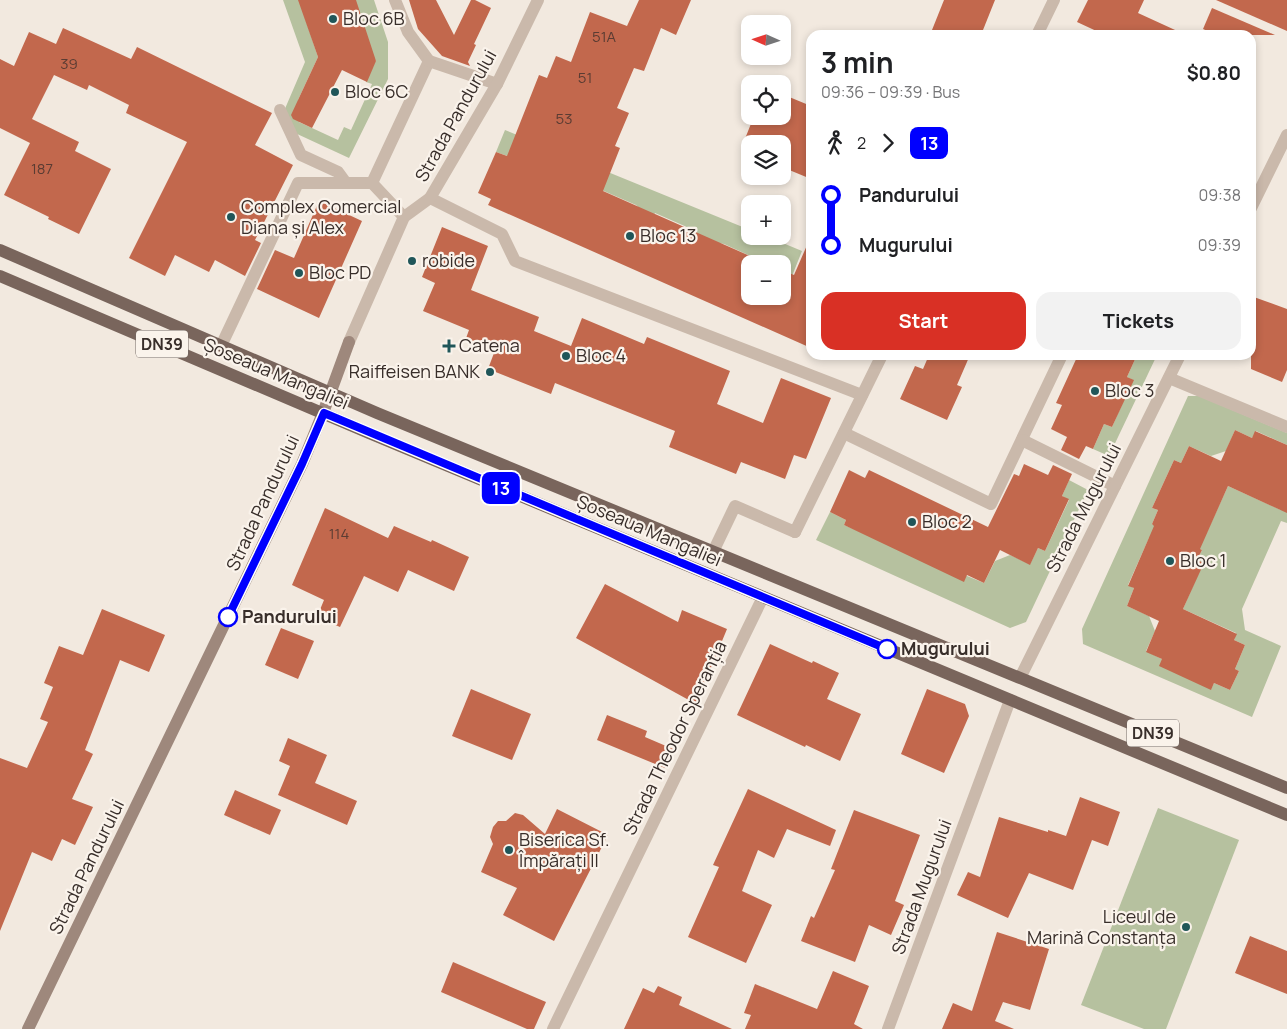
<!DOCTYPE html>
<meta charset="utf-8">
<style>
body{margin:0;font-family:Manrope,sans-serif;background:#f2f2f2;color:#202124;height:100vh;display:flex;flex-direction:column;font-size:19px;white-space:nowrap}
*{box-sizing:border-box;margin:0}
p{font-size:16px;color:#757577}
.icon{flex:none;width:28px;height:28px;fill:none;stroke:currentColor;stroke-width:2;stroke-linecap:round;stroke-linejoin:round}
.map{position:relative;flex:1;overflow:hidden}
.sheet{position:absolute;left:806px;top:30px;width:450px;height:330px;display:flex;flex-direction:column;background:#fff;border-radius:15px;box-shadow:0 2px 8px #0003}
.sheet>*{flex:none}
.badge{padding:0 10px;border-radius:8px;font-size:18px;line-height:32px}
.needle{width:32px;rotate:273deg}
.fabs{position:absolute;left:741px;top:15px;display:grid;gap:10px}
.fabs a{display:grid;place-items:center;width:50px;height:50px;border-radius:10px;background:#fff;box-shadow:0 2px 8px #0003;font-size:25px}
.map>.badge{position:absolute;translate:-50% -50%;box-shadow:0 0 0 2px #fff}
.legs{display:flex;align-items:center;gap:8px;height:55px;padding:0 15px;font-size:16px}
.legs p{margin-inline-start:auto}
.head{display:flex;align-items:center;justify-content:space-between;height:85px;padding:0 15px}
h1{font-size:28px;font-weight:700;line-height:38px}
.cta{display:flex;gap:10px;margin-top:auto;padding:10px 15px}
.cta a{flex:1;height:58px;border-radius:15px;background:#d93025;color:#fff;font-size:20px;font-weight:700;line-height:58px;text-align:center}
.cta a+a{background:#f2f2f2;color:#202124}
ul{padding:0 15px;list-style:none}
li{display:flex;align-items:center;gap:18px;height:50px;font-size:19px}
li i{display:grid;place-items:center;width:8px;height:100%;margin:0 6px;background:currentColor}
li i::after{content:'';width:12px;height:12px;margin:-6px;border:4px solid;border-radius:50%;background:#fff}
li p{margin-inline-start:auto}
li:first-child i{background:linear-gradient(#0000 50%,currentColor 0)}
li:last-child i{background:linear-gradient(currentColor 50%,#0000 0)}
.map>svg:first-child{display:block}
</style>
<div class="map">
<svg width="1287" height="1029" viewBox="0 0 1287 1029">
<rect width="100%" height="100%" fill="#f2e9df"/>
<g fill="#b6c19f">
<path d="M283 0H299L318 57 298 100 307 104 299 122 338 140 344 127 351 130 372 84 366 82 376 60 357 59 356 0H374L388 42V79L349 158 295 133 284 111 305 62Z"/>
<path d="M505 130 750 230V236H766L802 251 790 281 783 278 782 264H768L724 244 693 238 696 231 655 213 652 220 636 205 590 185 496 152Z"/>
<path d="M1137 355H1157L1109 456 1093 449 1104 424 1112 427 1133 380 1127 377Z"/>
<path d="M1188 396H1199L1287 433V445L1256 431 1252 438 1235 430 1226 451 1211 456 1189 446 1181 463 1174 460 1152 508 1158 510 1152 524 1160 528 1149 538 1128 585 1134 588 1127 606 1149 616 1155 631 1146 651 1162 659 1211 689 1214 683 1230 690 1239 671 1235 669 1245 645 1234 640 1236 633 1183 609 1203 563 1197 560 1202 550 1194 546 1207 532 1228 486 1281 510 1287 505V523L1281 521 1242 609 1245 630 1281 646 1252 717 1083 644 1082 629Z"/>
<path d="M1069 480 1088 490 1026 622 1010 628 816 540 830 512 846 520 844 525 984 583 995 561 1010 555 1030 564 1038 548 1045 551 1069 500 1062 496Z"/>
<path d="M1158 808 1239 840 1166 1029H1144L1081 1005Z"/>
</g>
<g fill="#c2684d">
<path d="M298 0H356L376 61 367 82 342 70 312 128 293 119 291 115 318 57Z"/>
<path d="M409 0H436L454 35 471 0H475L491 8 474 44 476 45 468 62 470 66 442 56 418 29Z"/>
<path d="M639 0H691L676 35 661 28 644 71 634 68 617 108 629 113 615 146 620 148 603 191 768 264H750V296H782V270L794 275 811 236V348L488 205 491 199 478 193 496 152 507 156 539 75 547 78 556 56 571 62 590 12 627 26Z"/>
<path d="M944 0H995L981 35H930Z"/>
<path d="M1088 0H1144L1138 13 1186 35H1105L1077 22Z"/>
<path d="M1216 0H1287V31Z"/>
<path d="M1212 8 1275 35H1216L1203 29Z"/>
<path d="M63 28 131 59 137 47 272 113 255 145 293 165 255 240 261 243 245 276 215 260 209 272 175 255 165 276 129 258 187 142 126 113 129 105 89 85 87 90 54 75 32 119 79 142 75 151 111 169 79 234 48 219 49 217 4 195 30 143 0 128V59L14 66 29 32 56 44Z"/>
<path d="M782 94 811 106V179L782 167V144H750V153L741 149 754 116H782Z"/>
<path d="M319 201 362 221 319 318 257 289 275 250 294 258Z"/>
<path d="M442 227 488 246 471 290 539 317 534 331 571 346 582 318 644 344 647 337 730 371 717 404 763 423 781 378 831 398 806 459 794 455 785 479 741 462 736 474 669 447 675 431 555 383 551 394 488 369 494 353 465 341 469 330 423 311 435 283 422 277Z"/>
<path d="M1251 296 1287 309V370L1282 382 1251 369Z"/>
<path d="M929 355H970L957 385 962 387 947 420 900 399 915 366 923 369Z"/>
<path d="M1078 355H1137L1127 377 1134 380 1112 427 1104 424 1093 449 1086 446 1079 459 1061 450 1067 437 1051 429 1062 405 1056 403Z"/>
<path d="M1235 430 1252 438 1255 431 1287 445V513L1228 486 1200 549 1202 550 1197 560 1204 563 1183 609 1237 634 1234 640 1245 645 1235 669 1239 671 1230 690 1214 683 1211 690 1159 666 1162 659 1146 652 1159 621 1127 606 1134 588 1128 586 1154 526 1152 524 1158 510 1152 508 1174 460 1181 463 1189 446 1221 461Z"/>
<path d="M1024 464 1048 475 1053 465 1072 474 1062 496 1069 499 1045 551 1038 548 1030 565 1000 550 984 583 967 575 964 582 844 525 846 520 830 512 849 470 865 478 869 470 988 527 1014 474 1019 476Z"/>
<path d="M325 508 388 538 394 526 431 542 432 540 469 557 454 591 408 570 398 592 364 576 340 627 317 617 324 600 292 585Z"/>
<path d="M605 584 678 622 682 610 727 629 696 704 576 638Z"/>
<path d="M102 609 165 635 149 672 120 660 85 750 93 754 72 799 93 807 75 845 62 839 52 861 32 852 0 931V758L27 768 48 722 40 719 53 687 44 683 59 646 83 655Z"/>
<path d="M281 628 314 641 298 679 265 665Z"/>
<path d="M770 644 812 663 813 661 839 673 827 699 861 714 840 761 806 745 805 747 737 715Z"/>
<path d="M471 689 531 714 512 760 452 736Z"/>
<path d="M927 689 965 704 969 716 944 773 901 754Z"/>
<path d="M607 715 647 731 645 737 673 749 665 768 597 740Z"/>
<path d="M288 738 327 755 315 783 357 801 347 825 278 795 290 766 279 761Z"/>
<path d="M748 789 836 830 830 846 787 829 774 858 758 850 742 891 772 905 746 963 688 937 719 867 713 865Z"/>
<path d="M235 790 281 810 270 835 224 815Z"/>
<path d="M1080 797 1120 812 1108 846 1092 840 1073 890 1029 873 1008 918 957 895 968 872 980 877 999 817 1048 832V830L1066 836Z"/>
<path d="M557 809 608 835 554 941 503 915 517 888 481 872 493 844 490 837 493 827 498 821H506L515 813 523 815 545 834Z"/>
<path d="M854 810 920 835 895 901 904 905 891 935 869 925 855 962 801 941 811 916 814 918 835 870 831 869Z"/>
<path d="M997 932 1049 949 1030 1010 1003 1002 995 1021 1014 1029H942L953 1003 972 1011Z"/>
<path d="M1250 936 1287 951V994L1235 973Z"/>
<path d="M453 962 546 1002 534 1029H527L441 992Z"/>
<path d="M833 971 869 986 854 1024 863 1029H745L751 1015 744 1013 755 984 817 1009Z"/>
<path d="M658 986 682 997 679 1005 732 1029H624L643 988 654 993Z"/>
</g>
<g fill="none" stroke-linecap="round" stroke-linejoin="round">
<g stroke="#cab9ab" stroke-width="12">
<path d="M280 110 301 155 338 172 346 183"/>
<path d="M430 198 502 234 515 261 862 395"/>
<path d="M221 346 298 183H372"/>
<path d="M1169 378 1287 427"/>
<path d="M844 433 991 504 1062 355"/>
<path d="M1022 440 1115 486"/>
<path d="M713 552 735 506 795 532"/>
</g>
<g stroke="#cab9ab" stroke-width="12">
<path d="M395 0 408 32 429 61 372 183 404 217"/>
<path d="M1037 35 1054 0"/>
<path d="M429 61 497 84"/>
<path d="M1251 208 1287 135"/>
<path d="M349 342 404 217 430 198 497 84 538 0"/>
<path d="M795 532 882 355"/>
<path d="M1020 678 1180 355"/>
<path d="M553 1029 763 597"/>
<path d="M888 1029 1010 700"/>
</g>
<path stroke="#9e887c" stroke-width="12" d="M28 1029 302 464 323 413 349 342"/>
<g stroke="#79655c" stroke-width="12">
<path d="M0 250 377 413 1287 788"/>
<path d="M0 276 369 433 1287 815"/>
</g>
</g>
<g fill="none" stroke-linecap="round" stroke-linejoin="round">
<defs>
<path id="line-1" d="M228 617 302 464 324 413 887 649"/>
</defs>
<use href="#line-1" stroke="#fff" stroke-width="11"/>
<use href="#line-1" stroke="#00f" stroke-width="8"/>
</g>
<g fill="#205659" stroke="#faf3eb" stroke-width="2">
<circle cx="333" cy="19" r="5"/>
<circle cx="335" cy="92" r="5"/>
<circle cx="231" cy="217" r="5"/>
<circle cx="630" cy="236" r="5"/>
<circle cx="412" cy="261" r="5"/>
<circle cx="299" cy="273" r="5"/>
<path d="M446.5 338.5h5v5h5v5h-5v5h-5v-5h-5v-5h5z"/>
<circle cx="566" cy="356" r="5"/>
<circle cx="490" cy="372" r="5"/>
<circle cx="1095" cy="391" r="5"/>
<circle cx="912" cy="522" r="5"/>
<circle cx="1170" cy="561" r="5"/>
<circle cx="509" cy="850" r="5"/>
<circle cx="1186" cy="927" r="5"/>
</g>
<g fill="#fff" stroke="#00f" stroke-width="2.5">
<circle cx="228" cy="617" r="9"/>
<circle cx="887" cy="649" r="9"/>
</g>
<g text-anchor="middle" stroke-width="4.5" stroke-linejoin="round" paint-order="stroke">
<g font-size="15" fill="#5a3c33">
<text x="604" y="42">51A</text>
<text x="69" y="69">39</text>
<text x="585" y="83">51</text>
<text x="564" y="124">53</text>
<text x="42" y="174">187</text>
<text x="339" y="539">114</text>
</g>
<g fill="#faf3eb" stroke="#726964" stroke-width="1">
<rect x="136" y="330.5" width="52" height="27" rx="4"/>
<rect x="1127" y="719.5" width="52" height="27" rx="4"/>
</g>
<g font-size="16" font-weight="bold" fill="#382e2a">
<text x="162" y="350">DN39</text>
<text x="1153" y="739">DN39</text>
</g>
<g font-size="18" fill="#382e2a" stroke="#faf3eb" text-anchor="start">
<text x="343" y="25">Bloc 6B</text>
<text x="345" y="98">Bloc 6C</text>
<text x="241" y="213">Complex Comercial<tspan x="241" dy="21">Diana și Alex</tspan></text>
<text x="640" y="242">Bloc 13</text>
<text x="422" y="267">robide</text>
<text x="309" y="279">Bloc PD</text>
<text x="459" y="352">Catena</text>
<text x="576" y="362">Bloc 4</text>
<text x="480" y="378" text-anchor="end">Raiffeisen BANK</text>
<text x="1105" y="397">Bloc 3</text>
<text x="922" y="528">Bloc 2</text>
<text x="1180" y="567">Bloc 1</text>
<text x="519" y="846">Biserica Sf.<tspan x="519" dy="21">Împărați II</tspan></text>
<text x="1176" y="923" text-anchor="end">Liceul de<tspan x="1176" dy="21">Marină Constanța</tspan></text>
</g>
<g font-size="18" fill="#382e2a" stroke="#faf3eb">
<text transform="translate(456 116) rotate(-61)" y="6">Strada Pandurului</text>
<text transform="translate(276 374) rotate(23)" y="6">Șoseaua Mangaliei</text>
<text transform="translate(263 503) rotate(-65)" y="6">Strada Pandurului</text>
<text transform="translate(1084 508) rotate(-63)" y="6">Strada Mugurului</text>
<text transform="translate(649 531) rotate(23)" y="6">Șoseaua Mangaliei</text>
<text transform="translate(675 738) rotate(-64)" y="6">Strada Theodor Speranția</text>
<text transform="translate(87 867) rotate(-64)" y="6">Strada Pandurului</text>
<text transform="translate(922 887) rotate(-70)" y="6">Strada Mugurului</text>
</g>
<g font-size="18" font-weight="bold" fill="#382e2a" stroke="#faf3eb" text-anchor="start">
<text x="242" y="623">Pandurului</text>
<text x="901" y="655">Mugurului</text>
</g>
</g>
</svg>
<div class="fabs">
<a><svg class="needle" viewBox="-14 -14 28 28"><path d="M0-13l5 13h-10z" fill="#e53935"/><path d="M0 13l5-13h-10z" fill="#757577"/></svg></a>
<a><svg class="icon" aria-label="locate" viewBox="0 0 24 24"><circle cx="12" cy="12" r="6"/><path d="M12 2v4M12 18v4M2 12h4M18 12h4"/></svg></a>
<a><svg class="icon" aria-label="layers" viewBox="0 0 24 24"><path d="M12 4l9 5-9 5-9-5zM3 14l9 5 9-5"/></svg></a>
<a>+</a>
<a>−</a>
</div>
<b class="badge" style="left:501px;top:488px;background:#00f;color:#fff">13</b>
<section class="sheet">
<div class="head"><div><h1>3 min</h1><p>09:36 – 09:39 · Bus</p></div><b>$0.80</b></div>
<div class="legs"><svg class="icon" aria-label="walk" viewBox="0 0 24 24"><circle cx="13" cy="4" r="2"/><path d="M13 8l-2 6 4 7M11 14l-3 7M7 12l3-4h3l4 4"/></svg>2<svg class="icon" aria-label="forward" viewBox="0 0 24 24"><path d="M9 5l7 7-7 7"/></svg><b class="badge" style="background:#00f;color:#fff">13</b></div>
<ul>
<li><i style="color:#00f"></i><b>Pandurului</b><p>09:38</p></li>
<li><i style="color:#00f"></i><b>Mugurului</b><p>09:39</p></li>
</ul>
<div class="cta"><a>Start</a><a>Tickets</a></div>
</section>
</div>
